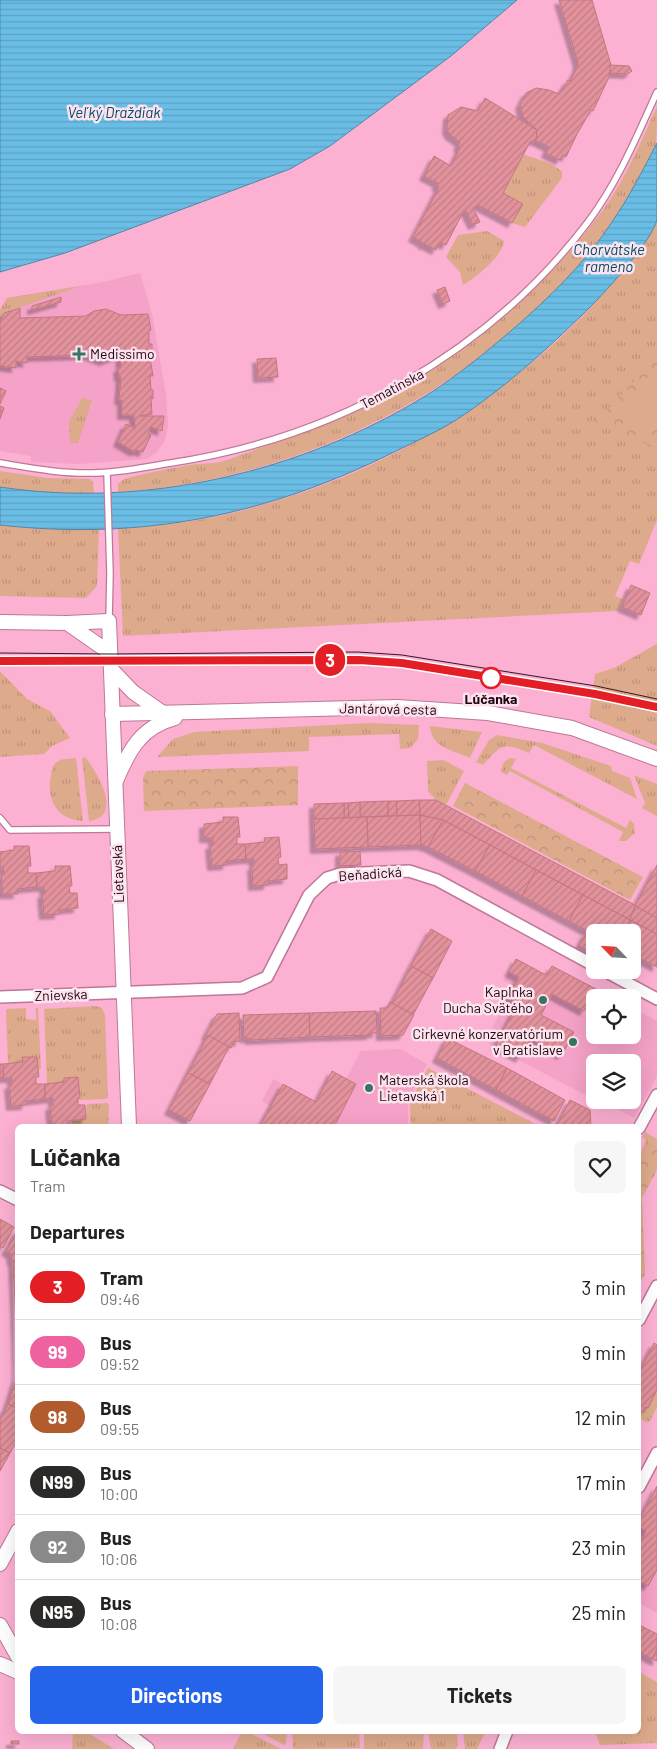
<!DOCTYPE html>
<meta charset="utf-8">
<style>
body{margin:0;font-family:Barlow,sans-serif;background:#f6f6f6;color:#222;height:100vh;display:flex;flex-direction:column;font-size:19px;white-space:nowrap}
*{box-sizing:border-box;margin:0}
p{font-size:16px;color:#767676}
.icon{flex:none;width:28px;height:28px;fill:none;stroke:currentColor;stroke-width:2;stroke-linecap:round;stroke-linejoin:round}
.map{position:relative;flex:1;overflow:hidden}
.sheet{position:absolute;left:15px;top:1124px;width:626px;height:610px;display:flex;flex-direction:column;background:#fff;border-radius:8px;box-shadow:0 5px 20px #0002}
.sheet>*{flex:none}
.badge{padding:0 10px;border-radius:16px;font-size:18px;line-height:32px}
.needle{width:32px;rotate:295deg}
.controls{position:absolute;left:586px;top:924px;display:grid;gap:10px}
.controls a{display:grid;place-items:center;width:55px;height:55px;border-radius:8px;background:#fff;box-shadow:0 5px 20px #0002;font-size:25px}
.map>.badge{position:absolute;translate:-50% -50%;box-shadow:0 0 0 2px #fff}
h2{padding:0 15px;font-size:19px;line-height:45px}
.round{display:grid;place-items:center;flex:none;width:52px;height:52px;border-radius:8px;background:#f6f6f6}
.headline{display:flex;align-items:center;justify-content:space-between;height:85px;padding:0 15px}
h1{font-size:24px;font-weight:700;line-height:38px}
.cta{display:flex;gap:10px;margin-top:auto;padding:10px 15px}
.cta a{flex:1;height:58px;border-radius:8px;background:#2563eb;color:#fff;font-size:20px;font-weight:700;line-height:58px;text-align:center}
.cta a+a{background:#f6f6f6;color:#222}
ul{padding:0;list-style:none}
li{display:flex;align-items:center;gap:15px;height:65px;padding:0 15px;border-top:1px solid #e0e0e0}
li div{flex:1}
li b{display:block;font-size:19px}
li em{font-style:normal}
li .badge{min-width:55px;font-weight:700;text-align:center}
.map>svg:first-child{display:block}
</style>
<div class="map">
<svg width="657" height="1749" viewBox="0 0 657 1749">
<defs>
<pattern id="grass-tufts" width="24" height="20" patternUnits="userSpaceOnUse" patternTransform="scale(1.25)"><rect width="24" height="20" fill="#deaa8c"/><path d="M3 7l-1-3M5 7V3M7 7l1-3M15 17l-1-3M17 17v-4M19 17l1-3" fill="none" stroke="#be9178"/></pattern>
<pattern id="forest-crowns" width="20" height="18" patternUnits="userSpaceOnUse" patternTransform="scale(1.25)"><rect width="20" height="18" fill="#deaa8c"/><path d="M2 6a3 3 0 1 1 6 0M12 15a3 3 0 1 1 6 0" fill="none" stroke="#be9178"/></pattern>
<pattern id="water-rules" width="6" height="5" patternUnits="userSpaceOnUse" patternTransform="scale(1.25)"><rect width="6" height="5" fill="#6abee6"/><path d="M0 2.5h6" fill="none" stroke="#5ba2c4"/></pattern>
<pattern id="building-hatch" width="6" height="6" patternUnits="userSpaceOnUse" patternTransform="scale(1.25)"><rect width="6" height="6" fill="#e2929c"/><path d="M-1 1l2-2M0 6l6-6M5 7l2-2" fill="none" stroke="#c17c85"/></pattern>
<filter id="shadow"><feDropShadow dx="-4.5" dy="4.5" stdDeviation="1" flood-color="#0004"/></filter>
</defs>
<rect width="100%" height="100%" fill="#fcb0d2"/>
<g fill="#f4a2c7">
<path d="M140 273 152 314 166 395 168 426 165 440 157 452 147 459 79 464 31 462V456L0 451V310L7 298 103 282Z"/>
<path d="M516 959 546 975 552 966 612 997 595 998V1035H632L633 1008 657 1021V1076L634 1118 601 1100H632V1062H595V1100L490 1045 487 1038 514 986 504 981Z"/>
<path d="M400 1049 427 1064 408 1100V1126H260L271 1106 262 1101 273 1079 316 1102 332 1071 346 1079 361 1051Z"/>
<path d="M657 1486V1613L639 1603V1520Z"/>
</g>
<g fill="url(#grass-tufts)">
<path d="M657 106C657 118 657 134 656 144 647 173 617 216 598 241 487 387 300 481 118 492V484L124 479C145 473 168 469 190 465 200 463 211 464 220 462 237 457 254 450 271 444 407 399 520 324 605 207 626 177 642 140 657 106Z"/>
<path d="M523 154C537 160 551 161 562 172V178L525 227 512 223 523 204 503 193Z"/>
<path d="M657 221V520L639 564 630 561 615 596 623 599 618 611 123 636 118 528C323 522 549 395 657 221Z"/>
<path d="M487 231 504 241C503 256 476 277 463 285L460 272 446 257 458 235Z"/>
<path d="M81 286 4 313 0 321V310L7 298Z"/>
<path d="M82 398 92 400 78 443H70L69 422Z"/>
<path d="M0 471 48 478 90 479 93 482 94 493H47L0 487Z"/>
<path d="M0 525 47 529 99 528 97 586 86 598 0 596Z"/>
<path d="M657 644V746L589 717 595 674 614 668Z"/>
<path d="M0 671 27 699 50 711 70 738 52 746 44 754 0 757Z"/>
<path d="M368 723 419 725 418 739 410 748 400 749 399 734 309 737V751L157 757 173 739 194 732Z"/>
<path d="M430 726 482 732 470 758C453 750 431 748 430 726Z"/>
<path d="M497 735 542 743 611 766 612 771 630 778 637 799 534 745 529 753C504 742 501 744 483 765L476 762 489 740Z"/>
<path d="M85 757C96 771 125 816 89 821L82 758Z"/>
<path d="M76 758 83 821C57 820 46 800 51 775 52 770 52 765 57 762 62 758 70 759 76 758Z"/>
<path d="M509 758 516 759 511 768 626 828 630 820 634 824 635 833 626 841H619L623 832 510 771 507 775 501 772 503 763Z"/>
<path d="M443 760 464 771 446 805 436 800 428 791 427 761Z"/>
<path d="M634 775 657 784V816L642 808 645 803Z"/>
<path d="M96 1006 102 1008 105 1015 108 1097 106 1099 77 1100 80 1097 78 1077 64 1078V1082L47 1084 44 1009Z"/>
<path d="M26 1008V1019L36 1020V1008H38L41 1069H37V1057H23V1062L8 1064 6 1011 7 1009Z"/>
<path d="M428 1068 539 1126H411L410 1101Z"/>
<path d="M107 1103 109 1105 108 1126H73L72 1120 86 1119 87 1104Z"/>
<path d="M657 1390V1407L650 1421 646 1422 639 1418V1410L643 1412Z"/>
<path d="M639 1672 657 1682V1743L600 1745 595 1731H639Z"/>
<path d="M73 1731H85L114 1749H72Z"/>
<path d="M242 1731H246L281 1749H233Z"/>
<path d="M258 1731H287L286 1743 284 1745Z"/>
<path d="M292 1731H359L360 1748 293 1749Z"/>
<path d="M364 1731H424L423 1749H364Z"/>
<path d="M428 1731H457L458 1746 455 1749H431Z"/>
<path d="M463 1731H486L477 1749H465Z"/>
</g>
<g fill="url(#forest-crowns)">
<path d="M657 355V448L594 421 613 404Z"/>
<path d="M298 766V805L144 811 143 778 146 771Z"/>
<path d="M465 783 643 877 630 900 453 806Z"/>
<path d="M645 1132 657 1139V1170L642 1198 645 1274 639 1285V1157L646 1140 642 1137Z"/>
</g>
<path fill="#deaa8c" d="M657 367V424L649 433 620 407Z"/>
<g fill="url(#water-rules)" stroke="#5386a6">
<path d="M0 0H517L451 56 330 146 290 169 65 253 0 272Z"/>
<path d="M657 143C657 166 657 196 657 219 653 241 600 298 582 315 543 353 502 390 456 420 437 432 416 441 396 451 269 515 142 541 0 525V487C145 509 302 472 427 395 457 376 485 353 512 330 549 298 585 263 612 222 629 197 643 170 657 143Z"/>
</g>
<g fill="url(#building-hatch)" stroke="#c47681" filter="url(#shadow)">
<path d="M559 0H592L611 65 609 77 593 111 591 110 577 134 566 157 563 155 560 160 546 153 549 147 535 140 537 130 523 117 520 105 526 93 536 88 549 90 559 94 568 80 570 81 577 68 578 63Z"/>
<path d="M610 65 629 66 632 71 628 74 610 73Z"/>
<path d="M485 98 537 130 536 140 530 142 503 193 523 204 512 223 478 205 473 208 480 222 473 225 466 211 461 216 446 245 440 242 436 250 425 244 424 246 423 243 413 237 439 187 436 186 438 183 424 176 434 156 451 166 460 148 458 147 460 142 450 135 447 130 448 115 461 107 478 111Z"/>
<path d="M445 287 450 301 443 304 437 290Z"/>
<path d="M61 297V302L32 310V306Z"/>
<path d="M20 308V318L86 316 94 311 106 309 121 315 148 314 151 330H149V344H152V352H149L153 376H150L151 390H153V399L151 398 152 414 140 416H164L162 431 151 427 148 434 151 435 143 452 136 450 135 452 118 442 126 424 135 428 134 415H122V400H119L121 377H119L118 368H121L120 355 104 361 88 355 27 357V363L16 361V368L0 366V322L4 313Z"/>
<path d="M276 358 278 377 258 378 257 359Z"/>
<path d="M0 388 6 391 0 404Z"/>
<path d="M0 406 4 408 0 419Z"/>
<path d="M631 585 650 593 641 615 622 607Z"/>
<path d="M419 800H436L635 905 630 920 443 820 420 815Z"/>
<path d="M419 800 420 815 397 816 396 801Z"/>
<path d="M388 801H396L397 816H388Z"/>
<path d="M388 801V816L360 817V802Z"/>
<path d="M360 802V817L349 818 348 803Z"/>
<path d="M344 803H348L349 818H344Z"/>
<path d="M344 803V818L314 819V804Z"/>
<path d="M420 815 421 845 368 847 367 817Z"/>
<path d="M420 815 443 820 428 847 421 845Z"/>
<path d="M223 817H238L240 837H237V844H245L246 859 227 861V865L212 866 210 845H213V838H204V824L223 822Z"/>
<path d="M367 817 368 847 315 849 314 819Z"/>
<path d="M443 820 490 845 475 871 428 847Z"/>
<path d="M279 837 281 857 278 858 279 865 287 864V879L268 881V885L253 886 252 866H254V859H246L245 844 265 842 264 838Z"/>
<path d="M490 845 536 870 522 896 475 871Z"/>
<path d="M14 846H29L31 866H28V873H36L37 887 17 889 18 894H3L1 874H4L3 867H0V852L14 850Z"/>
<path d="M360 851 361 865 340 866V852Z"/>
<path d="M657 865V918L635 906Z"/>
<path d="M55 866H70L72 886H69L70 893H77L78 908 59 910V914L44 915 42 894H45L44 887H37L36 873 55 871Z"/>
<path d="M536 870 583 895 569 921 522 896Z"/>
<path d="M583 895 630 920 623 932H595V935L569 921Z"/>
<path d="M635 906 657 918V934L630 920Z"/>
<path d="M630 920 657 934V967L632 954V932H623Z"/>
<path d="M431 929 452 941 433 978 411 966Z"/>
<path d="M586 933 595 938V954L579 946Z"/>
<path d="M516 959 546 975 552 966 596 989 584 1011 552 994 541 1015 574 1032 562 1055 531 1038 520 1058 496 1045 518 1003 508 997 519 977 509 972Z"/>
<path d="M411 966 433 978 413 1015 392 1003Z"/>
<path d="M390 1002 414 1015 403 1035 381 1036 380 1008H387Z"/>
<path d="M376 1011 377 1033H371V1035L310 1037 309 1013Z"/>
<path d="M239 1013 240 1041 234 1042 231 1048 206 1035 217 1014Z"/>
<path d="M309 1013 310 1037 250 1040V1038H244L243 1015Z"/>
<path d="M208 1035 229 1047 210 1084 188 1073Z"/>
<path d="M447 1038 507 1068 496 1090 437 1058Z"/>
<path d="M22 1057H37L39 1077H36V1084H45V1099L26 1101V1105L11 1106 9 1085H12V1078H3V1064L23 1062Z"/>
<path d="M0 1064H3V1078L0 1079Z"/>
<path d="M507 1068 565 1100 554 1121 496 1090Z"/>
<path d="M332 1071 356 1084 335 1125 337 1126H260L283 1084 316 1102Z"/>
<path d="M188 1073 210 1084 190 1121 169 1110Z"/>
<path d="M78 1077 80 1098H78V1105H85L86 1119 67 1121V1126H52L50 1106H53V1098L45 1099V1084L64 1082V1078Z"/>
<path d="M570 1100 590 1110 591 1126 557 1125Z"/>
<path d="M0 1219 14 1227 3 1248 0 1246Z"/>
<path d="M18 1229V1261H12L11 1254 6 1251Z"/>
<path d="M13 1261H18V1303H15Z"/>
<path d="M15 1303H18V1362H17Z"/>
<path d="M654 1343 657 1345V1390L648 1408 645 1407 643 1412 639 1410V1372Z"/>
<path d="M17 1362H18V1409L8 1404 17 1376Z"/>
<path d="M8 1404 18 1409V1439L10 1453 0 1448V1420Z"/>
<path d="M0 1448 10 1453 0 1471Z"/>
<path d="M657 1486V1570L648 1586 639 1581V1545L646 1531 639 1527V1520Z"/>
<path d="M639 1625 657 1634V1649L652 1659 639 1652Z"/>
<path d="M657 1649V1661L652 1659Z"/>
<rect x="11" y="1741" width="8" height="3"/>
</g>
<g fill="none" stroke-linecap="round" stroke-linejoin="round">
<defs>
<g id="service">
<path d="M0 463C31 468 62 474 93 473 119 473 145 467 171 463 335 438 487 355 588 222 618 182 637 136 657 92"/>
<path d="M107 473 110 573 109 620"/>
<path d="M0 818 10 830 117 829"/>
</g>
<g id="minor">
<path d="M603 970 657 999"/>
<path d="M0 997 242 988 267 977 309 895 327 878 340 874 409 871 437 880 595 966"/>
<path d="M639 1128 657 1095"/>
<path d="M0 1191 18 1200"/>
<path d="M639 1320 657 1286"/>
<path d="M639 1487 657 1453"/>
<path d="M500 1749 507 1731"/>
</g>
<g id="tertiary">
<path d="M0 622 67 623 109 621 129 1126"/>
<path d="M67 623 110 653"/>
<path d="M111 669 133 692 163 713"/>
<path d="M112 714 397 707 488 713 572 728 657 759"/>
<path d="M116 781C129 750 141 727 175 718"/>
<path d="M0 1564 18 1531"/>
<path d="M0 1625 18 1657"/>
<path d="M0 1664 18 1672"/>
<path d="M123 1731 147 1749"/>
</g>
</defs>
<use href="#service" stroke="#be7798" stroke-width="8"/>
<use href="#minor" stroke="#be7798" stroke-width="14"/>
<use href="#tertiary" stroke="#be7798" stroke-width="16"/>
<use href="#service" stroke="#fff" stroke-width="5.5"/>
<use href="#minor" stroke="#fff" stroke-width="11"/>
<use href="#tertiary" stroke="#fff" stroke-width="14"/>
<g stroke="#341625" stroke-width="1">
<path d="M0 653 111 654 358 652 402 655 596 686 657 699"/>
<path d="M0 661 359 660 402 663 595 694 657 707"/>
</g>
</g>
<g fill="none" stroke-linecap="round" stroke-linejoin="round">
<defs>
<path id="line" d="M0 661 359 660 402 663 595 694 657 707"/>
</defs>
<use href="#line" stroke="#fff" stroke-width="11"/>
<use href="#line" stroke="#e31e24" stroke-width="8"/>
</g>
<g fill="#367561" stroke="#fce3ed" stroke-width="2">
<path d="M76.5 346.5h5v5h5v5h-5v5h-5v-5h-5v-5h5z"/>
<circle cx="543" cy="1000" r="5"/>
<circle cx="573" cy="1042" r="5"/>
<circle cx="369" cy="1088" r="5"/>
</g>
<circle fill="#fff" stroke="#e31e24" stroke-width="2.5" cx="491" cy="678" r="10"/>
<g text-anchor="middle" stroke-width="5" stroke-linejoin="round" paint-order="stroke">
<g font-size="14" fill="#1e0511" stroke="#fce3ed" text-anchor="start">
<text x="90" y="359">Medissimo</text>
<text x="533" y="997" text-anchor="end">Kaplnka<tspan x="533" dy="16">Ducha Svätého</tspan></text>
<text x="563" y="1039" text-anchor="end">Cirkevné konzervatórium<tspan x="563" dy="16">v Bratislave</tspan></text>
<text x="379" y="1085">Materská škola<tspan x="379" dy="16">Lietavská 1</tspan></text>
</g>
<g font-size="14" fill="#1e0511" stroke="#fce3ed">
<text transform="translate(392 389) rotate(-28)" y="5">Tematínska</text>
<text transform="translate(388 709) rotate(1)" y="5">Jantárová cesta</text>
<text transform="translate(118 874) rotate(-92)" y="5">Lietavská</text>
<text transform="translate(370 874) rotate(-4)" y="5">Beňadická</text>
<text transform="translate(61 995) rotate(-2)" y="5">Znievska</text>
</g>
<g font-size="14" font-weight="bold" fill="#1e0511" stroke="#fce3ed">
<text x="491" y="704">Lúčanka</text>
</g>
<g font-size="15" font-style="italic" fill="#024c67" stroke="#fce3ed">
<text x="114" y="118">Veľký Draždiak</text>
<text x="609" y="255">Chorvátske<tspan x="609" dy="17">rameno</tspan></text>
</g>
</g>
</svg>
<div class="controls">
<a><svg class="needle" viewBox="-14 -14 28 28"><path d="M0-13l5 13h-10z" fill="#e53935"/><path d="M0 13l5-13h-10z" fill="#767676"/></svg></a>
<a><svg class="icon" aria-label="locate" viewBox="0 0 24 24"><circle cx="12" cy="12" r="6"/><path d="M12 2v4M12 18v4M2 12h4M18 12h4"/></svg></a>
<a><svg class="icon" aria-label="layers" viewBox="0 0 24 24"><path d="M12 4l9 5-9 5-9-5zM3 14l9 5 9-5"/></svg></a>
</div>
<b class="badge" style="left:330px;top:660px;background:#e31e24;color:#fff">3</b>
<section class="sheet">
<div class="headline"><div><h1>Lúčanka</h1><p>Tram</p></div><a class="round"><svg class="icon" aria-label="heart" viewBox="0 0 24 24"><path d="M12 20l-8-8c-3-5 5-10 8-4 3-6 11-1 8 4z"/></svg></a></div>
<h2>Departures</h2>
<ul>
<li><span class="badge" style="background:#e31e24;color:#fff">3</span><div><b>Tram</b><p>09:46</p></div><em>3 min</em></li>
<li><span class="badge" style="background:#ee639f;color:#fff">99</span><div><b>Bus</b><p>09:52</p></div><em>9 min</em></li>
<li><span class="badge" style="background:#b25c2e;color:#fff">98</span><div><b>Bus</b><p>09:55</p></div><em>12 min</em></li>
<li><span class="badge" style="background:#2b2a29;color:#fff">N99</span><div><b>Bus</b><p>10:00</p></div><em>17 min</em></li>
<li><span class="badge" style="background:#898989;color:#fff">92</span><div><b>Bus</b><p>10:06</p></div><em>23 min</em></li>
<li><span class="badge" style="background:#2b2a29;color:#fff">N95</span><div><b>Bus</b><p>10:08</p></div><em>25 min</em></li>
</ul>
<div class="cta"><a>Directions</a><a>Tickets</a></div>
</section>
</div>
